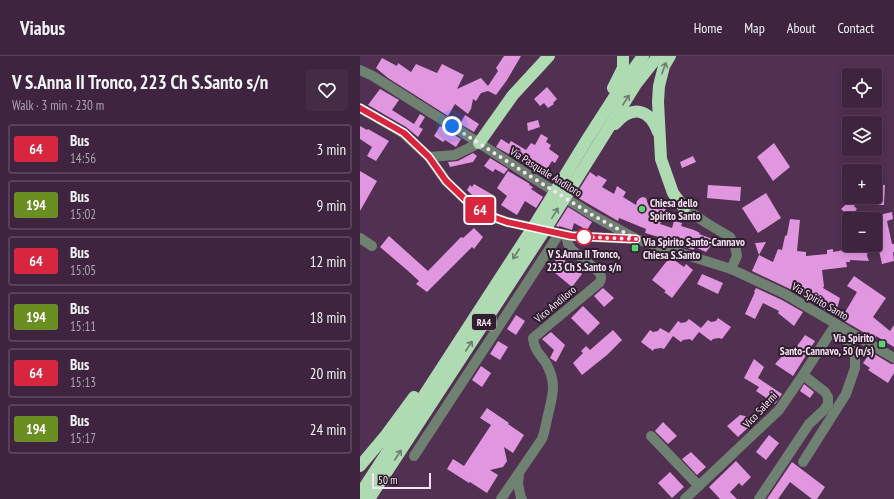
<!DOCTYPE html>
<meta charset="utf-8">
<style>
body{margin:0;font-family:"PT Sans Narrow",sans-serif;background:#452c45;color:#f1f3f6;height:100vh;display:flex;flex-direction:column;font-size:15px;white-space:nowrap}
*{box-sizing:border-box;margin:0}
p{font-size:13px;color:#ada4b0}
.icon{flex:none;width:22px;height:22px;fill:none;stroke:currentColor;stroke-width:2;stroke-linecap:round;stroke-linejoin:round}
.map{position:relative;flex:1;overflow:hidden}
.panel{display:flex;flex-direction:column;background:#3e243e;width:360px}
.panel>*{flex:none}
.badge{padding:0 8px;border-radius:3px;font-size:14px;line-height:26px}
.fabs{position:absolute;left:482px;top:12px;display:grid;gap:8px}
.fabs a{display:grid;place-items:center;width:40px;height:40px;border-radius:4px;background:#3e243e;box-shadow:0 2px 10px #0003,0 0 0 1px #574158;font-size:20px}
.scale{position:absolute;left:12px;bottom:10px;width:59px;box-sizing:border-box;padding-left:4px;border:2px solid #f7e2f6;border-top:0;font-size:11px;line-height:14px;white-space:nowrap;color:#f7e2f6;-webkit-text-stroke:3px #2f1f2e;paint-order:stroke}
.you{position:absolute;width:20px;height:20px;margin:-10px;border:3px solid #fff;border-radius:50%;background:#1a73e8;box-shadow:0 0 0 6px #1a73e833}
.map>.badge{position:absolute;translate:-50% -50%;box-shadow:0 0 0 2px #fff}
.round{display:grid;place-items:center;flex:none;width:42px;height:42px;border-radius:4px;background:#452c45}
.head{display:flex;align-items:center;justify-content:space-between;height:68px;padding:0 12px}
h1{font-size:19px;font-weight:700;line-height:30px}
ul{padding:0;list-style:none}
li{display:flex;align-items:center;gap:12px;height:50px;margin:0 8px 6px;padding:0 4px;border:2px solid #574158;border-radius:4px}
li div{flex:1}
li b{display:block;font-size:15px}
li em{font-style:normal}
li .badge{min-width:44px;font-weight:700;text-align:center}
header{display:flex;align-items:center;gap:24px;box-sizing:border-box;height:56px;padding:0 20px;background:#3e243e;border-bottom:1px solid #574158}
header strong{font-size:19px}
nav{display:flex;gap:22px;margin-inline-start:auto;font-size:14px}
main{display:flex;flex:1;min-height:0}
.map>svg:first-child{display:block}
</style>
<header>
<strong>Viabus</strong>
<nav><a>Home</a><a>Map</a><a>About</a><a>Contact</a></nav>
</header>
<main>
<section class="panel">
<div class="head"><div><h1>V S.Anna II Tronco, 223 Ch S.Santo s/n</h1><p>Walk · 3 min · 230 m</p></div><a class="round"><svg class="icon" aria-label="heart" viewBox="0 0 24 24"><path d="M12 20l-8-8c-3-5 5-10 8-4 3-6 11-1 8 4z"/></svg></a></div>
<ul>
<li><span class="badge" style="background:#d7263d;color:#fff">64</span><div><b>Bus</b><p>14:56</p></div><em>3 min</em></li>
<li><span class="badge" style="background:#6b8e23;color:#fff">194</span><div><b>Bus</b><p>15:02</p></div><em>9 min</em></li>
<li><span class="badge" style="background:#d7263d;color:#fff">64</span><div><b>Bus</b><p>15:05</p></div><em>12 min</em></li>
<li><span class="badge" style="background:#6b8e23;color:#fff">194</span><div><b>Bus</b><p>15:11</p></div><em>18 min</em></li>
<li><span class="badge" style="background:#d7263d;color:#fff">64</span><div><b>Bus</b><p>15:13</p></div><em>20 min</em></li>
<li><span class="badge" style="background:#6b8e23;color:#fff">194</span><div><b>Bus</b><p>15:17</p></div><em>24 min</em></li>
</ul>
</section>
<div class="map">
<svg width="534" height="443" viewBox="0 0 534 443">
<rect width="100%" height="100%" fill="#523052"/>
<g fill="#e196e0">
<path d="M144 0H161L147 24 136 39 128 35 121 37 116 45 113 43 111 53 108 58 95 48 88 60 28 22 16 12 22 2 37 10 38 7 51 16 56 8 77 17 82 8 104 19 97 33 121 22 128 30 138 15 136 12Z"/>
<path d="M187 31 197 43 193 47 194 48 188 52 184 47 180 50 174 43Z"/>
<path d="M20 33 39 44 32 54 54 68 60 58 65 61 59 71 63 73 58 81 46 71 8 49Z"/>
<path d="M105 59 119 68 114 76 100 68Z"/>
<path d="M178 64 180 71 168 75 167 67Z"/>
<path d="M0 70 7 74 8 73 29 85 16 105 7 100 12 91 0 83Z"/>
<path d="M80 70 101 83 96 91 85 84 83 86 74 80Z"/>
<path d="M181 78 188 82 186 86 191 89 189 93 199 100 195 107 192 105 183 119 172 111 136 91 141 83 149 88 151 85 166 94 171 87 175 89Z"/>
<path d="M414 87 430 111 413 125 397 101Z"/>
<path d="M113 97 117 100 113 106 90 111 88 106 98 105Z"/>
<path d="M333 100 336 106 322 112 320 106Z"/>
<path d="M130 102 148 113 144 118 135 113 133 116 124 110Z"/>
<path d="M0 115 17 125 0 155Z"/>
<path d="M148 115 170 128 169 129 173 131 171 133 183 141 176 152 165 145 157 159 141 149 147 140 137 132Z"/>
<path d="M230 116 237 121 238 119 247 124 242 131 254 138 257 130 266 136 263 141 276 149 277 145 280 142 283 141 286 142 288 148 297 151 298 147 307 150 300 168 312 172 314 165 322 167 321 170 334 174 340 177 339 178 355 184 346 196 335 191 334 194 318 189 319 187 285 177 286 173 259 162 258 165 215 140Z"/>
<path d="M114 128 133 139 126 149 115 142 107 134 110 129 112 131Z"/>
<path d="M348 129 381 131 380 145 347 142Z"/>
<path d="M515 129H525L524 149H510V141H515Z"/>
<path d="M406 137 421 162 398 177 382 152Z"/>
<path d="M492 143 497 147 494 150 497 153 490 161 481 153Z"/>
<path d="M208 151 232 166 227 174 214 167 212 174 199 170V171L196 170Z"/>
<path d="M532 156 533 163 527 165 532 188H534V196H533L534 205 522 208 515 177V160Z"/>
<path d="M430 163 440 164 437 195 446 196V200L467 198V194L473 193V196L489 193 488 189 508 194 507 200 509 205 490 204V206H486L487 211 462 214 464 230 463 232 480 242 475 260 453 247V246L428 232 392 215 399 199 413 206 418 193 422 194 425 180 427 179Z"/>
<path d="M114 172 123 181 114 193 112 191 67 236 56 228 59 225 47 214 20 191 29 180 68 215 101 181 103 182Z"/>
<path d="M406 186 399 199 395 187Z"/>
<path d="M199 200 222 218 212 231 189 212Z"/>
<path d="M310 201 324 211 326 208 333 214 312 242 304 236 306 235 292 224Z"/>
<path d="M342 218 363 227 358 238 337 228Z"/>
<path d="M494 220 526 242 513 261 530 275 534 269V291L516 280 515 283 481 263 497 236 487 230Z"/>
<path d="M243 232 254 242 244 251 234 240Z"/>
<path d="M396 232 422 244 443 256 434 270 418 257 419 255 403 247 395 263 385 258 395 236H394Z"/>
<path d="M223 250 240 267 228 279 211 262Z"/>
<path d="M156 259 165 265 156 279 147 273Z"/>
<path d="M358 262 371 271 362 283 359 282 353 283 351 285 339 276 332 285 330 283 323 284 321 286 313 280 304 293 301 292 294 293 293 295 281 286 290 274 293 276 298 275 300 272 309 277 318 265 321 267 326 266 329 263 341 272 348 264 351 266 356 265Z"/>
<path d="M253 274 262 284 247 299 222 319 213 307 223 297 221 295 226 290 230 294Z"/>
<path d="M191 276 205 289 196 306 190 302 194 294 182 283Z"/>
<path d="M445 279 455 285 433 320 415 308 425 297 430 300Z"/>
<path d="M138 285 148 291 140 304 130 298Z"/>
<path d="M511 296 531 308H534V317L528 327 508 314 510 312 503 307Z"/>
<path d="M394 303 404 311 398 322 422 338 415 348 396 335 399 331 384 322Z"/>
<path d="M121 310 131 317 122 331 112 324Z"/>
<path d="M444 328 454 336 450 342 440 335Z"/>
<path d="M127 352 149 367 148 368 164 379 153 397 144 391 147 405 143 411 130 414 138 419 127 437 110 426 109 427 87 413 93 403 104 410 131 369 120 362Z"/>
<path d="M380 359 385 360 393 367 378 381 367 370Z"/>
<path d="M303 366 317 380 308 388 295 375Z"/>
<path d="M409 379 419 387 406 404 396 396Z"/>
<path d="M331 396 346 411 337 419 322 403Z"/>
<path d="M376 405 391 421 382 430 379 427 370 436 377 443H360L349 431Z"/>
<path d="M432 406 465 431 457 443H452L430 426 418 443H407Z"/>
<path d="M310 416 324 431 312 442 298 427Z"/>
</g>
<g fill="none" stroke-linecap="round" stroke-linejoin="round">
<g stroke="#6f8170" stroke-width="10">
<path d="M0 14 13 20 119 87 170 120 234 160 256 172 276 183 371 213 425 238 534 302"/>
<path d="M0 52 43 77 69 101 86 125 111 149 130 160 147 166 211 180 274 183"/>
<path d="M69 101 95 99 119 87"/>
<path d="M324 152 348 168 370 181 375 190 377 200 371 213"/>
<path d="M0 182 12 190"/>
<path d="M291 380 339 430"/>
<path d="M54 400 199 178"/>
<path d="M443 406 486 338 495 312V297L482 278 485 274"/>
<path d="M159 418 158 428 161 442 162 443"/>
<path d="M141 443 182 383C185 375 186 367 188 359 193 338 197 327 186 307 180 298 174 294 173 282L239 227C242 223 242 220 239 216L212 194 208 188 206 179"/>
<path d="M325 443 419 354 443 319 476 268"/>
<path d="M399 443 449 368 464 354 468 348V341L465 336 443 319"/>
</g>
<g stroke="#afdbb3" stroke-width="12">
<path d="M310 0 304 10 299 30 298 46 301 103 313 137 324 152"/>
<path d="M253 32 263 12V0"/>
<path d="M255 68C272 49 289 52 298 76"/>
<path d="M119 87 153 39 189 0"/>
<path d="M0 410 26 379 54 341"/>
<path d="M0 438 177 165 228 82 262 29 283 0"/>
<path d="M9 443 188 169 276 28 298 0"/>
</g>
</g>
<defs><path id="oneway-shaft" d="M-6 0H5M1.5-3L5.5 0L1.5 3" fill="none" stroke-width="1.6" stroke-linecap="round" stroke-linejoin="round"/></defs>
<g stroke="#6f7d70">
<use href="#oneway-shaft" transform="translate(304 12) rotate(-70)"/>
<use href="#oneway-shaft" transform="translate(266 44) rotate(-57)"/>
<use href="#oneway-shaft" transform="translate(195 157) rotate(-58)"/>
<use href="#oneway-shaft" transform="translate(156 198) rotate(123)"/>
<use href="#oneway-shaft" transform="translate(109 290) rotate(-57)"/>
<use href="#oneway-shaft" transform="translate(38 399) rotate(-57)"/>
</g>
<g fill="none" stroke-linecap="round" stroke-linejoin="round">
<defs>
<path id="line" d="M0 52 44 77 69 101 86 125 111 149 130 160 147 166 211 180 276 183"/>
</defs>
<use href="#line" stroke="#fff" stroke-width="9"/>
<use href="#line" stroke="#d7263d" stroke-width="6"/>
<path stroke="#f7e2f6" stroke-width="4" stroke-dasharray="0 7.2" d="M92 70 170 120 234 160 276 183 224 181"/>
</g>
<g fill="#58d570" stroke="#2f1f2e" stroke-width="1.5">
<circle cx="282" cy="153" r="4"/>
<rect x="271" y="188" width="8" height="8" rx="2"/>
<rect x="518" y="284" width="8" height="8" rx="2"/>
</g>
<circle fill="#fff" stroke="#d7263d" stroke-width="2" cx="224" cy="181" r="8"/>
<g text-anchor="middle" stroke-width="4" stroke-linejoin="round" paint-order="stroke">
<rect fill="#2f1f2e" stroke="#bba8ba" stroke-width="1" x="112" y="258" width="24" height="16" rx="3"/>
<g font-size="10" font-weight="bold" fill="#f7e2f6">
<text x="124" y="270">RA4</text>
</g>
<g font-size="11" fill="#f7e2f6" stroke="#2f1f2e">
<text transform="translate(186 116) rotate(32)" y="4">Via Pasquale Andiloro</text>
<text transform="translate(460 245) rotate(30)" y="4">Via Spirito Santo</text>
<text transform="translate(195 248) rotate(-40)" y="4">Vico Andiloro</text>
<text transform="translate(400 354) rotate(-47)" y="4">Vico Salemi</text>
</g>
<g font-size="11" font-weight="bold" fill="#f7e2f6" stroke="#2f1f2e" text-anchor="start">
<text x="290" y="151">Chiesa dello<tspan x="290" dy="13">Spirito Santo</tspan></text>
<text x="283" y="190">Via Spirito Santo-Cannavo<tspan x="283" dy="13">Chiesa S.Santo</tspan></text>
<text x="514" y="286" text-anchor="end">Via Spirito<tspan x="514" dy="13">Santo-Cannavo, 50 (n/s)</tspan></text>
</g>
<g font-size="11" font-weight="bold" fill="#f7e2f6" stroke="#2f1f2e">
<text x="224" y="202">V S.Anna II Tronco,<tspan x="224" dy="13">223 Ch S.Santo s/n</tspan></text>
</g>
</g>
</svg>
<div class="fabs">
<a><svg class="icon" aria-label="locate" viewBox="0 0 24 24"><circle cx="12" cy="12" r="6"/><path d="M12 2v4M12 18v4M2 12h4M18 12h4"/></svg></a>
<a><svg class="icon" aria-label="layers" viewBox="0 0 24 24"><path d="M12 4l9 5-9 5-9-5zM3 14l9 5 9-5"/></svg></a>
<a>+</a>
<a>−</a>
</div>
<div class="scale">50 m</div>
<div class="you" style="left:92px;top:70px"></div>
<b class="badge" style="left:120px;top:154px;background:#d7263d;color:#fff">64</b>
</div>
</main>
